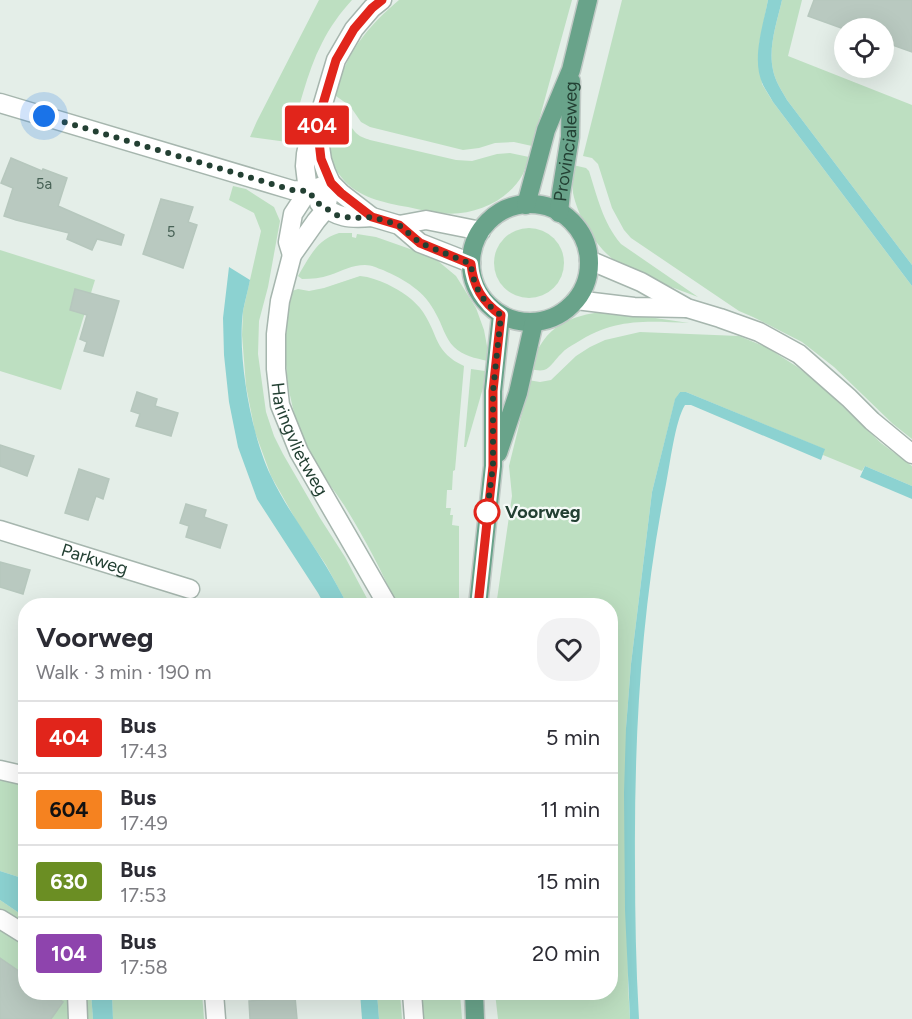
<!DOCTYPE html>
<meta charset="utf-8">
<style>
body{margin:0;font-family:Figtree,sans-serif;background:#f2f2f3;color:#2b2b33;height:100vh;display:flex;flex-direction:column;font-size:22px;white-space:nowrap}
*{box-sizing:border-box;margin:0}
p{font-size:20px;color:#7c7c81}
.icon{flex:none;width:33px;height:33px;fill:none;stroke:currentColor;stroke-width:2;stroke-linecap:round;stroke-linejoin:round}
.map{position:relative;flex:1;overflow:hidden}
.panel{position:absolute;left:18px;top:598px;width:600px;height:402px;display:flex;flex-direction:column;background:#fff;border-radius:24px;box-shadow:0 6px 24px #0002}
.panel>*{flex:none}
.badge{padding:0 12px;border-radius:4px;font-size:21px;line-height:39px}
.buttons{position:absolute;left:834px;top:18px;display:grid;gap:12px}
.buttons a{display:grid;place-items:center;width:60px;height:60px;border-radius:50%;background:#fff;box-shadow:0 6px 24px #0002;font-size:30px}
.you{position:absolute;width:30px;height:30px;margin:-15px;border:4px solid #fff;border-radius:50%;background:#1a73e8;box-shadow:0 0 0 9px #1a73e833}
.map>.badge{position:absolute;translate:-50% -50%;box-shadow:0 0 0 3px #fff}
.round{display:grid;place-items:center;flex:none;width:63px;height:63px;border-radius:24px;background:#f2f2f3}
.summary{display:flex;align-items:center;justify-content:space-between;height:102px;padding:0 18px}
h1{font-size:28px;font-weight:700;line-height:45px}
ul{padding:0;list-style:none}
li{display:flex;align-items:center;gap:18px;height:72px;padding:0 18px;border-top:2px solid #e1e1e2}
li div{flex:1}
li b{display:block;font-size:22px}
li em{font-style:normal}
li .badge{min-width:66px;font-weight:700;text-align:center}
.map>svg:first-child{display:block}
</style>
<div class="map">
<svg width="912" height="1019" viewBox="0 0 912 1019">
<rect width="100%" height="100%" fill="#e4eee8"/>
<g fill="#bddfc1">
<path d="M319 0H352C340 13 330 27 322 43 306 73 300 110 287 142L250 137 257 121Z"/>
<path d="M399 0H572L532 146 514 142 495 143 479 148 463 150 370 127 361 122 350 106 336 96C343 56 368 26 399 0Z"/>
<path d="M622 0H768L759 45 762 84 773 102 912 286V439L893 424 834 367 802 342 753 317 739 311 631 238 624 230 612 208 598 164 592 158 583 156Z"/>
<path d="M782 0H802L788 56 912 105V265L787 100C782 91 775 81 773 70 768 47 777 22 782 0Z"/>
<path d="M333 111C346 114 348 124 356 133 360 137 365 138 370 140L456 160 472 161 497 154 510 153 529 157C527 163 525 169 523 174 507 203 471 217 440 213 429 212 418 209 408 207 384 203 357 197 342 178 325 158 329 135 333 111Z"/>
<path d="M573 165 586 168 589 171C597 196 603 223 621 244L698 297C675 288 651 280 629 270 602 257 579 222 573 193 572 184 573 174 573 165Z"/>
<path d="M233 186 246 189 274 207 280 221 268 287 259 321 258 354 266 412 274 436 283 454 320 518 345 557 371 606H348L326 565 297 522 271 476 255 432 246 386 242 335 243 311 261 231 254 213 229 200Z"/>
<circle cx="529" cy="263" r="35"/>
<path d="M339 233H352V237L356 238 357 234 376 237 430 256 438 261 456 276 476 308 484 330 487 346 488 361C475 358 463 356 454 347 445 338 442 324 436 314 425 291 405 280 383 270 377 268 372 265 365 265 352 265 342 271 330 275 321 278 312 279 302 279L298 276C309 258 317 239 339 233Z"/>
<path d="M0 250 95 280 61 390 0 371Z"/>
<path d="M360 276C370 277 378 280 387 284 401 291 414 299 423 312 439 336 434 352 464 366L455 470 453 471 452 490H447L446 508H451L450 515H453L452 525 459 526V606H397C382 571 364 537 344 505 335 491 324 478 315 464 285 409 279 351 292 291L298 289 309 291 324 288Z"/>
<path d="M600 312H615L689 323C645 321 615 318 576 343 571 346 565 349 561 354 556 358 551 368 544 370 540 371 535 370 530 369 542 331 561 318 600 312Z"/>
<path d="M640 332 739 336 766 347 796 366 818 383 881 443 912 466V486L865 466 862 471 823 455 824 449 686 392H680L675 400 652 492 631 664 626 728 628 986 630 1019H498L495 993H610V606H496L512 496 509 466 524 405 528 380 540 382 551 380 576 356 590 347 605 340Z"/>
<path d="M471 369 485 371 483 388 466 447H464Z"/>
<path d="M0 779 25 786V879L0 871Z"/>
<path d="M0 900 25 917 26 993H91L93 1019H0Z"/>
<path d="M112 993H202L204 1019H113Z"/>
<path d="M377 993H400L402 1019H379Z"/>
<path d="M422 993H460L462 1019H424Z"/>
</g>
<g fill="#8cd2d1">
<path d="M768 0H782C777 22 768 47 773 70 775 81 782 91 787 100L912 265V286L773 102C770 96 766 91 763 85 751 60 763 26 768 0Z"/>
<path d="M229 267 250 280C248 290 245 301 243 311 237 356 251 435 271 476 286 508 308 536 326 566 334 579 341 593 348 606H325L318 593 257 499 238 447 229 402 224 355 223 318Z"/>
<path d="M680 392H686L825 449 821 460 691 405H685C675 421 670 465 666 484 641 609 634 738 635 865 635 916 636 967 639 1019H630L625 910 624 793 626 728 631 664 652 492 675 399Z"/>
<path d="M865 466 912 486V499L860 477Z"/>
<path d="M0 871 25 879V917L0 900Z"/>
<path d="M91 993H112L113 1019H93Z"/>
<path d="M360 993H377L379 1019H362Z"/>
</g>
<g fill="#b9c9c0" stroke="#b6c7bd" stroke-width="1.5">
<path d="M814 0H912V52L884 42V28L844 29 808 16Z"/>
<path d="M11 158 42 171 43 169 67 178 58 206 124 235 121 245 97 239 92 250 67 239 69 233 16 220 4 216 13 188 1 183Z"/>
<path d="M161 199 193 207 188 222 197 225 183 268 143 254Z"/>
<path d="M75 289 119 301 103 356 84 351 87 342 80 339 87 315 70 310Z"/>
<path d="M137 392 157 399 155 406 178 413 171 436 136 426 140 414 131 411Z"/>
<path d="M0 445 34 456 27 476 0 466Z"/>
<path d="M79 469 109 479 103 499 96 496 88 520 65 513Z"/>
<path d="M186 504 206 510 204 517 227 525 220 548 186 537 189 526 180 523Z"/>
<path d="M0 562 30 570 23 594 0 587Z"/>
<path d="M0 958 26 976V993H50L63 1002 51 1019H0Z"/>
<path d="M295 997 297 1019H250L249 1001Z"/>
</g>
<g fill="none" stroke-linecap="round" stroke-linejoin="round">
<defs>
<g id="minor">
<path d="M0 103 292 190 308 191 331 183"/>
<path d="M317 126 322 160 326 172 331 183 341 193 372 217 399 225 420 243 471 263"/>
<path id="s1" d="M331 183 326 209 316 221 292 255 280 301 276 334V369L280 405 299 452 388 606"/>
<path d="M319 203C337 218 349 219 372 217"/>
<path d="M399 225 426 220 481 231"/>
<path d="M292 255 288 242 293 214 308 191 305 166 306 154 309 140 317 124 336 60 354 29 372 8 382 0"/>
<path d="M589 260 641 282 687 308 720 318 759 332 799 354 849 398 872 421 912 454"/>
<path d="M576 300 634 307 685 308"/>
<path id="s2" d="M0 530 190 589"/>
<path d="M0 770 26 776"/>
<path d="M0 919 26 935"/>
<path d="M77 993 78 1019"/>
<path d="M214 993 216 1019"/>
<path d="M412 993 414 1019"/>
</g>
<g id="major">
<circle cx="530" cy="263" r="59"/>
<path d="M526 205 546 130 571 70 588 0"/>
<path id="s3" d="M559 213 561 193 570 137 571 81"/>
<path d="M498 453 518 393 534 322"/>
<path d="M478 606 493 466V391L501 315"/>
<path d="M474 993 475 1019"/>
</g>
</defs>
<use href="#minor" stroke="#a6b6ae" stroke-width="21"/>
<use href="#major" stroke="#c1cac6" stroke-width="21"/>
<use href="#minor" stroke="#fff" stroke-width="18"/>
<use href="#major" stroke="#69a38a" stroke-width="18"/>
</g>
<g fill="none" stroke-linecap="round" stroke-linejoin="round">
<defs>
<path id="line" d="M382 0 372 8 354 29 336 60 317 124 321 159 331 183 341 193 372 217 399 225 420 243 471 264C473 286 482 302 501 315L493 391V466L478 606"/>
</defs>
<use href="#line" stroke="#fff" stroke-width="14"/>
<use href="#line" stroke="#e1251b" stroke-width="9"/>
<path stroke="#234033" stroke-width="6" stroke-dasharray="0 10.8" d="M44 116 292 190 308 191 318 203 336 215 352 218 372 217 399 225 420 243 471 264C473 286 482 302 501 315L493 391V466L487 512"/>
</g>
<circle fill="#fff" stroke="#e1251b" stroke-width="3" cx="487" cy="512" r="12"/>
<g text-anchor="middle" stroke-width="4.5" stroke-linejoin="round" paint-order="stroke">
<g font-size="15" fill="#486256">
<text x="44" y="189">5a</text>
<text x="171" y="237">5</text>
</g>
<g font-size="18" fill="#234033" stroke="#f5faf7">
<text dy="6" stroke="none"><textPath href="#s3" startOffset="72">Provincialeweg</textPath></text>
<text dy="6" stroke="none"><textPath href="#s1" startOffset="274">Haringvlietweg</textPath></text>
<text dy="6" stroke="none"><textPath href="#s2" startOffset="99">Parkweg</textPath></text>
</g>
<g font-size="18" font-weight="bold" fill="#234033" stroke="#f5faf7" text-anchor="start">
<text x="505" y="518">Voorweg</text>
</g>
</g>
</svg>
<div class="buttons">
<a><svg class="icon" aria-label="locate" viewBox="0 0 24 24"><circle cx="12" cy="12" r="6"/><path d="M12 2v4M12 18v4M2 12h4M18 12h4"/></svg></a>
</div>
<div class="you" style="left:44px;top:116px"></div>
<b class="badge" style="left:317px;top:125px;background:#e1251b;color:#fff">404</b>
<section class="panel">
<div class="summary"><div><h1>Voorweg</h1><p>Walk · 3 min · 190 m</p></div><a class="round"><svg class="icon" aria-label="heart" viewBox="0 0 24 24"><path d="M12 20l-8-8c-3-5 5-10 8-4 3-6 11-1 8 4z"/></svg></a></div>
<ul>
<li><span class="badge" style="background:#e1251b;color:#fff">404</span><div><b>Bus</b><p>17:43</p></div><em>5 min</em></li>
<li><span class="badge" style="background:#f58220;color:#111">604</span><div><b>Bus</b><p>17:49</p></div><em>11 min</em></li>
<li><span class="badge" style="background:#6b8e23;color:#fff">630</span><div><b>Bus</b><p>17:53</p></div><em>15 min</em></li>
<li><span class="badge" style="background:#8e44ad;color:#fff">104</span><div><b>Bus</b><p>17:58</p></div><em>20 min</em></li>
</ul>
</section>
</div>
